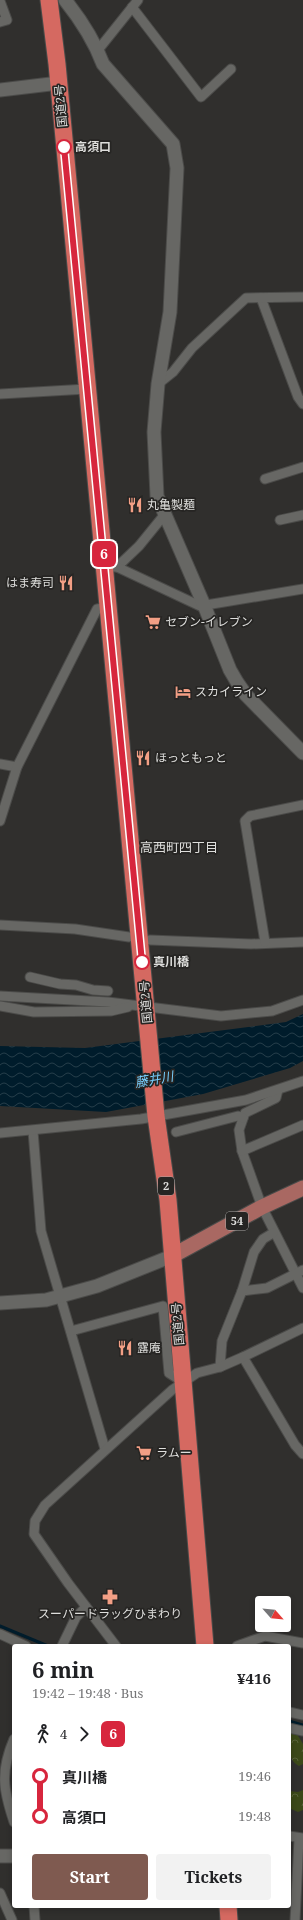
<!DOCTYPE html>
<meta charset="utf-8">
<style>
body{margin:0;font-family:"Noto Serif","Noto Sans JP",serif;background:#f2f2f2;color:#202124;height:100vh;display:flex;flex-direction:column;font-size:15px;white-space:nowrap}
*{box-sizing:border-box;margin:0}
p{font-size:13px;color:#757577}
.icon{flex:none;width:22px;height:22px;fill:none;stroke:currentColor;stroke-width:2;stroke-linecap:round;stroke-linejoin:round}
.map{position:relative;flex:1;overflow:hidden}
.sheet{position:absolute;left:12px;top:1644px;width:279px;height:264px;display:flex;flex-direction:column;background:#fff;border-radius:4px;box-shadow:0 2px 6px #0003}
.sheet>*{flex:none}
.badge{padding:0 8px;border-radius:6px;font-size:14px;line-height:26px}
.needle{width:26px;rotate:117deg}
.controls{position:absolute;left:255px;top:1596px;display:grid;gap:8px}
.controls a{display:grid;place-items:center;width:36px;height:36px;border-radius:4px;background:#fff;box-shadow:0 2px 6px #0003;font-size:20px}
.map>.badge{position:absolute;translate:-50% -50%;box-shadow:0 0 0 2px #fff}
.legs{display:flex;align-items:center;gap:6px;height:44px;padding:0 20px;font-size:13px}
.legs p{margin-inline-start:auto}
.summary{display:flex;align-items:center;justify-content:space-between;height:68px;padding:0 20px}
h1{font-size:22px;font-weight:700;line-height:30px}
.primary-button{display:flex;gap:8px;margin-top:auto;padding:8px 20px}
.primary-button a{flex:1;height:46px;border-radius:4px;background:#7f5a50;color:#fff;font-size:16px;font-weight:700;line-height:46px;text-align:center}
.primary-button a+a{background:#f2f2f2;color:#202124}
ul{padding:0 20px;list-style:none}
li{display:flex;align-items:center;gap:14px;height:40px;font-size:15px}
li i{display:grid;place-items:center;width:6px;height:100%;margin:0 5px;background:currentColor}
li i::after{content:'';width:10px;height:10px;margin:-5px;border:3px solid;border-radius:50%;background:#fff}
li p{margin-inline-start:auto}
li:first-child i{background:linear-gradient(#0000 50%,currentColor 0)}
li:last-child i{background:linear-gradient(currentColor 50%,#0000 0)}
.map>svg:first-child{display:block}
</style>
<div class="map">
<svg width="303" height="1920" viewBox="0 0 303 1920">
<defs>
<pattern id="forest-crowns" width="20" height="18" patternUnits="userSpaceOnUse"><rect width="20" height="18" fill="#3b4818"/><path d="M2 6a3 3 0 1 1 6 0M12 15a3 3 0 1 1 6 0" fill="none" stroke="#576239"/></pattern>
<pattern id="water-waves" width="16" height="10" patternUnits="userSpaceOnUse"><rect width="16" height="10" fill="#001c2b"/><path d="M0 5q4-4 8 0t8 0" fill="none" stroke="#253d49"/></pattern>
</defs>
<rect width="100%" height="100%" fill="#302f2d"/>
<g fill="url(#forest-crowns)">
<path d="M289 1730 295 1731 303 1744V1764L299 1766C286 1759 289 1743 289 1730Z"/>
<path d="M303 1790V1810L298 1812 289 1808V1791L298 1792Z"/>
</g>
<path fill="url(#water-waves)" d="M303 1014V1061L290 1068 203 1094 106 1112 0 1106V1046L85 1048 286 1022Z"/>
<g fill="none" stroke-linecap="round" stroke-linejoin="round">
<g stroke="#001c2b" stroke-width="3">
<path d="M0 1626 48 1646"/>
<path d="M289 1721 303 1725"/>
</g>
<defs>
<g id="street">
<path d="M0 1 7 20 0 22"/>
<path d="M132 7 201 97 231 69"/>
<path d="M98 50 138 0"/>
<path d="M261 298 298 397 303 404"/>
<path d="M158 384 173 372 192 348 246 298 303 297"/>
<path d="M0 394 87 389"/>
<path d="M265 479 303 467"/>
<path d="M280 520 303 515"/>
<path d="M112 567H117L139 546 165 514"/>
<path d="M117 567 200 606 303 589"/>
<path d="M0 764 17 767"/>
<path d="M0 821 17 767 97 609 109 607"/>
<path d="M0 925 75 929 129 937"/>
<path d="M150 940 251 944 303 942"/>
<path d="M265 942 245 821 250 816 303 805"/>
<path d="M30 977 60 984 76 985 93 990 108 991"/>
<path d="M0 996 108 1002 221 1016 272 1011 303 1000"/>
<path d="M0 1006 34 1012 111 1011 128 1007"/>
<path d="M278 1090 276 1098 245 1113 239 1130 242 1151 262 1207 303 1288"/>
<path d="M33 1131 41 1231 105 1449"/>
<path d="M176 1132 238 1116 243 1118"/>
<path d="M0 1133 141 1119 246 1100 303 1081"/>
<path d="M242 1151 303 1125"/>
<path d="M242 1291 267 1288 303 1270"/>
<path d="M71 1331 163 1306 169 1373 183 1382"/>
<path d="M243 1357 295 1445 303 1454"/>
<path d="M220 1367 222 1341 242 1291 254 1252 263 1239 273 1233"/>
<path d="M0 1634 26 1646"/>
<path d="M62 1646 76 1617 86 1607"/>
<path d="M116 1646 68 1583 34 1534 35 1521 45 1505 172 1390 197 1373 220 1367 243 1357 303 1328"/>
<path d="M237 1646 265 1636 303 1643"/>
<path d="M289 1712 303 1715"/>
<path d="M289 1728 303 1731"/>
<path d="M14 1739C0 1772 3 1789 14 1822"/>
<path d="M289 1836 303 1838"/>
<path d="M0 1893 12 1920"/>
<path d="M34 1906 35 1920"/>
<path d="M295 1920 299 1838"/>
</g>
<g id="secondary">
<path d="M65 0C81 20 94 40 103 64L173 144 177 168 170 312 158 384 154 432 157 496 204 605 230 670 237 682 246 695 303 753"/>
<path d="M0 90 59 83"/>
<path d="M0 1303 46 1300 97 1286 172 1256"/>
<path d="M0 1856H14"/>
</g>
<path id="primary" d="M172 1256 262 1207 303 1188"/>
<g id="highway">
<path d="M49 0 57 64 156 1116 168 1200 205 1646"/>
<path d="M228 1906 229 1920"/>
</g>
</defs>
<use href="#street" stroke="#4b4b49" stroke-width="11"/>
<use href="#secondary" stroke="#4b4b49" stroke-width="15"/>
<use href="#primary" stroke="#4b4b49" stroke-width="17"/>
<use href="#highway" stroke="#4b4b49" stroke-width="19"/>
<use href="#street" stroke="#676764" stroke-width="9"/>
<use href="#secondary" stroke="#676764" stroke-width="13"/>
<use href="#primary" stroke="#a96862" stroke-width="15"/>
<use href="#highway" stroke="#d56961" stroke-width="17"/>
</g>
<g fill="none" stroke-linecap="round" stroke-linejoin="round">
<defs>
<path id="line-1" d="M64 147 142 962"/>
</defs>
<use href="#line-1" stroke="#fff" stroke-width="9"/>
<use href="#line-1" stroke="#d7263d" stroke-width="6"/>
</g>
<defs>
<symbol id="restaurant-bare" viewBox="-9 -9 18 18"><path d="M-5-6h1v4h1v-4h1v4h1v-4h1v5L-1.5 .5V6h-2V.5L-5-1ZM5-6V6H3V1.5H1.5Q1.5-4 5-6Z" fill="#f39f85" stroke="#262523" stroke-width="2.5" paint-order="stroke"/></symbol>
<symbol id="supermarket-bare" viewBox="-9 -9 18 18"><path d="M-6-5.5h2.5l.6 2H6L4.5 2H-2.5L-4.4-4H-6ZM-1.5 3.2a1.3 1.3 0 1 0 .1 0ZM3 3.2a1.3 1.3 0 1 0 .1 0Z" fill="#f39f85" stroke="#262523" stroke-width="2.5" paint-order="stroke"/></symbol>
<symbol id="hotel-bare" viewBox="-9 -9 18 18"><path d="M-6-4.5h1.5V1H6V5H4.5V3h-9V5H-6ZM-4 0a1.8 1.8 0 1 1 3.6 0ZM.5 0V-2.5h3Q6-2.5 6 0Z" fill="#f39f85" stroke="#262523" stroke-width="2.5" paint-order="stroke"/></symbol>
<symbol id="pharmacy-bare" viewBox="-9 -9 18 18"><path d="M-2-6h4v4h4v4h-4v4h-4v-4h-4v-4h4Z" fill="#f39f85" stroke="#262523" stroke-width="2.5" paint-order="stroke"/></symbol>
</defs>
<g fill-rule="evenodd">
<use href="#restaurant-bare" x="124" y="494" width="22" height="22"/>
<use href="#restaurant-bare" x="55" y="572" width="22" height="22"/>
<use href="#supermarket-bare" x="142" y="611" width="22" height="22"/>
<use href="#hotel-bare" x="172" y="681" width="22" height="22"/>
<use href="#restaurant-bare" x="132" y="747" width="22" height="22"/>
<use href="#restaurant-bare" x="114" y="1337" width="22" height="22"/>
<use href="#supermarket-bare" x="133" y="1442" width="22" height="22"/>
<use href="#pharmacy-bare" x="99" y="1586" width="22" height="22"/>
</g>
<g fill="#fff" stroke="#d7263d" stroke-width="2">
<circle cx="64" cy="147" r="7"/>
<circle cx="142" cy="962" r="7"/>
</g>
<g text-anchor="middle" stroke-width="3.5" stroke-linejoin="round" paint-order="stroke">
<g fill="#262523" stroke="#a7a6a4" stroke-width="1">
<rect x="158" y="1177" width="16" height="18" rx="3"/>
<rect x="226" y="1212" width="22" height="18" rx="3"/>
</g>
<g font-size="11" font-weight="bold" fill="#dededc">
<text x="166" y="1190">2</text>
<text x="237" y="1225">54</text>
</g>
<g font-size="12" fill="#dededc" stroke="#262523">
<text transform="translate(61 106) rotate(-95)" y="4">国道2号</text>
<text transform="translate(146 1002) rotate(-95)" y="4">国道2号</text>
<text transform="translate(178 1324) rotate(-95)" y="4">国道2号</text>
</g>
<g font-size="12" font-weight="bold" fill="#dededc" stroke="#262523" text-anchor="start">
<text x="75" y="151">高須口</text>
<text x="153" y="966">真川橋</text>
</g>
<g font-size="12" fill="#dededc" stroke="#262523" text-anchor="start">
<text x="147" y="509">丸亀製麺</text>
<text x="54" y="587" text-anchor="end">はま寿司</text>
<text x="165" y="626">セブン-イレブン</text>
<text x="195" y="696">スカイライン</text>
<text x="155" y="762">ほっともっと</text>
<text x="137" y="1352">露庵</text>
<text x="156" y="1457">ラムー</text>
<text x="110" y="1618" text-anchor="middle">スーパードラッグひまわり</text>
</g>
<g font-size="13" fill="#dededc" stroke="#262523">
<text x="179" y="852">高西町四丁目</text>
</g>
<g font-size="13" font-style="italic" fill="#77cffe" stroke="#262523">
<text transform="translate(154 1079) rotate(-10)" y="5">藤井川</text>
</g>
</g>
</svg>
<div class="controls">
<a><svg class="needle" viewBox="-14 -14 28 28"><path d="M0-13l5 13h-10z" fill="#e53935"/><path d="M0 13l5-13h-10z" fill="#757577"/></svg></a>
</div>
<b class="badge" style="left:104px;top:554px;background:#d7263d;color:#fff">6</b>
<section class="sheet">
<div class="summary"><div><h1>6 min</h1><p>19:42 – 19:48 · Bus</p></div><b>¥416</b></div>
<div class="legs"><svg class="icon" aria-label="walk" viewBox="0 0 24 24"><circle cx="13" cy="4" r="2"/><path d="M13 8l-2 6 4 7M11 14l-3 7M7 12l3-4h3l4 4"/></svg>4<svg class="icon" aria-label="forward" viewBox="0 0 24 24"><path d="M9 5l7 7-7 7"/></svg><b class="badge" style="background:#d7263d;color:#fff">6</b></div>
<ul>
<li><i style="color:#d7263d"></i><b>真川橋</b><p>19:46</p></li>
<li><i style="color:#d7263d"></i><b>高須口</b><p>19:48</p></li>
</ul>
<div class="primary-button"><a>Start</a><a>Tickets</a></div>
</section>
</div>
